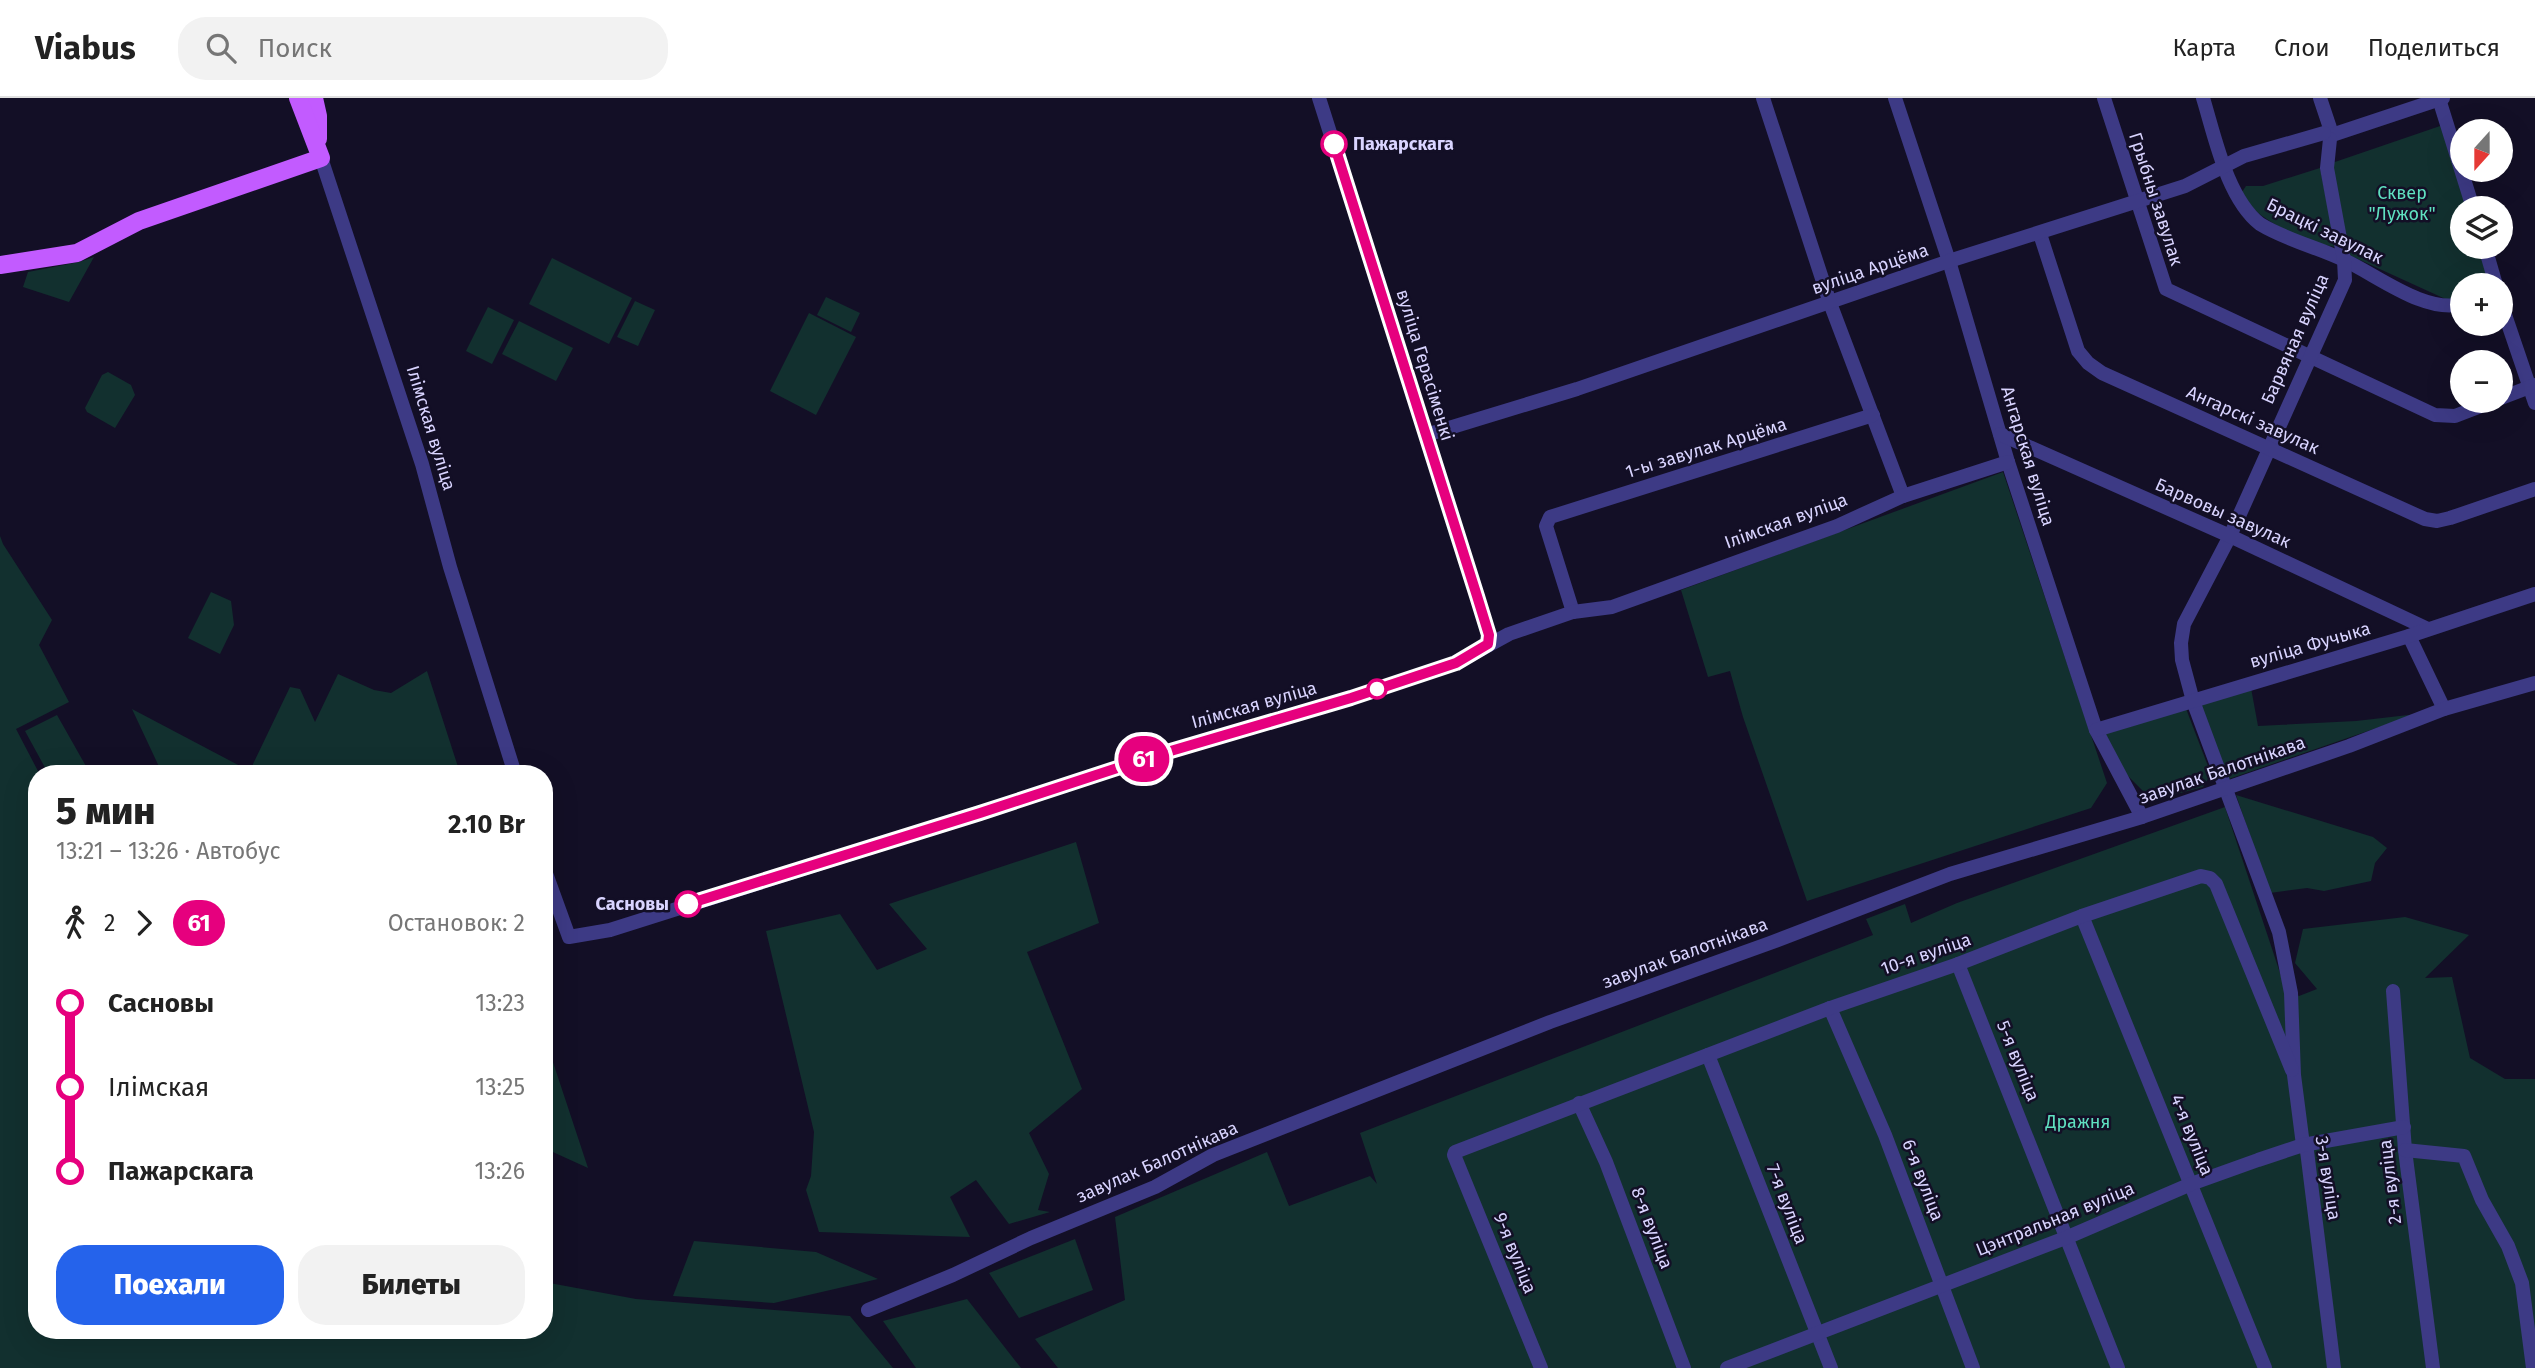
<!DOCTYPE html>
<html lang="ru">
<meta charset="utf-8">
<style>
body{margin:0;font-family:"Fira Sans",sans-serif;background:#f2f2f2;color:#222;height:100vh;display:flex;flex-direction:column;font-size:26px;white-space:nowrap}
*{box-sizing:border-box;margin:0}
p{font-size:23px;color:#767676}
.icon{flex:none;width:38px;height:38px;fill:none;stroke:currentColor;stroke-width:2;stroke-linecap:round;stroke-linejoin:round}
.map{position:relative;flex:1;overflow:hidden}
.details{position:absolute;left:28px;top:667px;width:525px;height:574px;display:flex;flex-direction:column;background:#fff;border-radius:28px;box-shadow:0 7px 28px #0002}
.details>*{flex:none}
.badge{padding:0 14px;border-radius:23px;font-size:24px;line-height:46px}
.needle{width:46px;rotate:201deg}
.buttons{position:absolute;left:2450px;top:21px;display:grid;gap:14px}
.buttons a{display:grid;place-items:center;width:63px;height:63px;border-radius:50%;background:#fff;box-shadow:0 7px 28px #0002;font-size:35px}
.map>.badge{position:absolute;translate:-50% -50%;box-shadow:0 0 0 4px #fff}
.legs{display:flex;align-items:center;gap:10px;height:77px;padding:0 28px;font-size:23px}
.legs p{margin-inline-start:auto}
.overview{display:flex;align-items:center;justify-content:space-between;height:119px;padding:0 28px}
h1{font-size:38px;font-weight:800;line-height:52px}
.cta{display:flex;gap:14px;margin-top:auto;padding:14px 28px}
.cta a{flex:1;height:80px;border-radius:28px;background:#2563eb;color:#fff;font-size:28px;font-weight:800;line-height:80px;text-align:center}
.cta a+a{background:#f2f2f2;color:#222}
ul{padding:0 28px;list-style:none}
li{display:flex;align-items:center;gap:24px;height:84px;font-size:26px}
li i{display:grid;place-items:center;width:10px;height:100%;margin:0 9px;background:currentColor}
li i::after{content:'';width:18px;height:18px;margin:-9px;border:5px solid;border-radius:50%;background:#fff}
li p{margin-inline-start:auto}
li:first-child i{background:linear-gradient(#0000 50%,currentColor 0)}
li:last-child i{background:linear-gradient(currentColor 50%,#0000 0)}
header{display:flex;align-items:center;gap:42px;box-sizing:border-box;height:98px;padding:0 35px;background:#fff;border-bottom:2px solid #e0e0e0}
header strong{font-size:33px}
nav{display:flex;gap:38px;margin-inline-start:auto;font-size:24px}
.search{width:490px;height:63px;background:#f2f2f2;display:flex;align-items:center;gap:18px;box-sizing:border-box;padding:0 24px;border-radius:28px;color:#767676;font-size:26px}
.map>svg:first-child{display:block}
</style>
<header>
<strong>Viabus</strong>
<div class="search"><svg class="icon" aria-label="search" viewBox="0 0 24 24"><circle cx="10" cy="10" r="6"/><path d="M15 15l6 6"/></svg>Поиск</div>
<nav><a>Карта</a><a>Слои</a><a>Поделиться</a></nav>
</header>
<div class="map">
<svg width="2535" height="1270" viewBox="0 0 2535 1270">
<rect width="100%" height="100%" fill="#130f26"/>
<g fill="#12302f">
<path d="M2443 27 2468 110H2462V149H2479L2491 187H2462V200L2452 204 2349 157 2332 65Z"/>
<path d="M2320 70 2336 149C2313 147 2272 128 2255 112 2250 107 2246 100 2242 94L2246 88H2263Z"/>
<path d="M94 159 69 204 23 189 28 174 79 164Z"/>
<path d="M552 160 632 200 609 246 529 206Z"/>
<path d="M826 199 860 215 851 234 817 217Z"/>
<path d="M635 203 655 212 638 248 617 239Z"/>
<path d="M488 209 514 222 492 266 466 253Z"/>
<path d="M809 215 856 239 816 317 770 293Z"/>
<path d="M519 223 573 250 556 283 502 256Z"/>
<path d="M108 274 131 287 135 297 115 330 87 314 85 310 102 277Z"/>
<path d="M2003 374 2107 685 2091 710 1807 803 1743 619 1730 573 1708 579 1681 492Z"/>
<path d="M0 438 3 446 52 522 39 547 69 604 16 631 39 675 37 676V1232H544V1184L636 1201 850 1218 893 1270H0Z"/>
<path d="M211 494 231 503 234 527 220 556 188 540Z"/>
<path d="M427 573 460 675H251L253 666 290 589 300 591 315 624 338 576 374 592 391 595Z"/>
<path d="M2251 590 2258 628 2356 623 2417 616 2226 682 2197 607Z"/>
<path d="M2185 608 2211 676 2203 689 2162 700 2147 697 2126 676 2105 635Z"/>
<path d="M132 611 242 669V675H162Z"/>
<path d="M57 617 87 670 74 675H48L25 633Z"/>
<path d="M2236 697 2373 739 2387 750 2375 765 2371 783 2324 793 2307 790 2270 795Z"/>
<path d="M2225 709 2285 890 2299 898 2317 891 2295 865 2303 831 2405 819 2469 837 2425 880 2452 879 2470 960 2505 981H2535V1270H1058L1035 1241 1125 1202 1115 1119 1267 1054 1289 1108 1370 1078 1377 1086 1360 1035 1873 837 1866 821 1905 806 1911 825 1957 805Z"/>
<path d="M1076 744 1099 825 1027 854 1082 991 1029 1035 1049 1076 1038 1112 1050 1114 1009 1126 976 1082 950 1099 970 1139 819 1134 806 1092 811 1078 814 1034 766 833 840 816 877 872 927 851 889 806Z"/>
<path d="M544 937 588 1070 544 1050Z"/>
<path d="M1075 1141 1093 1192 1019 1220 989 1175Z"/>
<path d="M694 1143 816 1154 878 1181 774 1205 673 1198Z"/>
<path d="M967 1201 1021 1270H916L883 1223Z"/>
</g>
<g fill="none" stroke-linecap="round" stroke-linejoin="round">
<g stroke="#3d3a85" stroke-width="14">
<path d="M1319 0 1477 498 1489 537 1488 546"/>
<path d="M1763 0 1830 205 1903 398"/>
<path d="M1895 0 1949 163 2008 364 2096 632 2142 719"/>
<path d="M2104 0 2166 191 2435 317 2455 318 2494 303"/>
<path d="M2203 0C2215 39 2227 100 2260 126 2286 142 2317 149 2344 162 2377 177 2425 216 2462 206"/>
<path d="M2320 0 2330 30"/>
<path d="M2439 1 2473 110"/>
<path d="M2335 36 2443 0"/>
<path d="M2330 41 2327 70 2344 162 2345 182 2230 438 2184 526 2181 545 2182 562 2193 603 2279 834 2291 895 2294 977 2303 1047 2307 1053 2334 1270"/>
<path d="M321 60 422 366 450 469 515 676"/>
<path d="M2040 136 2078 253 2088 265 2102 275 2425 421 2437 423 2450 420 2535 391"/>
<path d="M2485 149 2496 187"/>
<path d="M2501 205 2535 305"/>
<path d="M2501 300 2535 287"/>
<path d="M2000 336 2230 438 2428 531"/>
<path d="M1426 337 1577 291 1949 163 2185 88 2244 58 2324 35"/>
<path d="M1573 514 1546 428 1550 419 1873 317"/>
<path d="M2409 538 2444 611"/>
<path d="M2096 632 2409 538 2535 496"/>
<path d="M544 770 569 839 610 832 980 715 1157 657 1351 600 1456 565 1509 536 1573 514 1612 509 1837 428 1903 398 2008 364"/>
<path d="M2082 818 2265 1270"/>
<path d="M1958 866 2118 1270"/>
<path d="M2393 893 2405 1052 2433 1270"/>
<path d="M1830 910 1885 1037 1973 1270"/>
<path d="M1708 957 1831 1270"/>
<path d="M1579 1005 1606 1064 1684 1270"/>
<path d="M2405 1052 2464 1058 2482 1102 2508 1148 2522 1185 2533 1270"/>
<path d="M868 1212 953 1177 1031 1140 1155 1089 1213 1057 1550 924 1770 845 1950 776 2142 719 2349 648 2444 611 2535 585"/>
<path d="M1541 1270 1454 1057 1455 1054 1830 910 1958 866 2082 818 2201 778 2210 780 2216 786 2292 972"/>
<path d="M1727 1270 2068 1139 2191 1086 2258 1062 2303 1047 2404 1029"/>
</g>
<g stroke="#c25bff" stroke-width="18">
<path d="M314 0 318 18V41"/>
<path d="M0 167 77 155 139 123 321 60 298 0"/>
</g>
</g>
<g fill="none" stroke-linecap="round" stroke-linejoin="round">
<defs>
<path id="line-1" d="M688 806 980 715 1157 657 1351 600 1456 565 1488 546 1489 537 1477 498 1334 46"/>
</defs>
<use href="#line-1" stroke="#fff" stroke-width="16"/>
<use href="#line-1" stroke="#e6007e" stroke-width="10"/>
</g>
<g fill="#fff" stroke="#e6007e" stroke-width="3.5">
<circle cx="1334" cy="46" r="12"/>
<circle cx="1377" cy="591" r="9"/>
<circle cx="688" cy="806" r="12"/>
</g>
<g text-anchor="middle" stroke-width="5" stroke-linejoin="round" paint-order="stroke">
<g font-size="18" font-weight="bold" fill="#d9d4ff" stroke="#130f26" text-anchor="start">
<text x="1353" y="52">Пажарскага</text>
<text x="669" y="812" text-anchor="end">Сасновы</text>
</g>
<g font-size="18" fill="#5fe0c0" stroke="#130f26">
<text x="2402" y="101">Сквер<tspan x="2402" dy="21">"Лужок"</tspan></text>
<text x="2078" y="1030">Дражня</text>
</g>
<g font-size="18" fill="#d9d4ff" stroke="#130f26">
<text transform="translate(2156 101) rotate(72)" y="6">Грыбны завулак</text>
<text transform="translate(2325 133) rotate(26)" y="6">Брацкі завулак</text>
<text transform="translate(1870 171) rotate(-19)" y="6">вуліца Арцёма</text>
<text transform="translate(2295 241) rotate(-66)" y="6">Барвяная вуліца</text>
<text transform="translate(1425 267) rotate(73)" y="6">вуліца Герасіменкі</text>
<text transform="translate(2253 322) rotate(24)" y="6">Ангарскі завулак</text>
<text transform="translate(431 330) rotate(73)" y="6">Ілімская вуліца</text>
<text transform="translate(1706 350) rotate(-17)" y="6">1-ы завулак Арцёма</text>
<text transform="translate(2028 358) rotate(73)" y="6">Ангарская вуліца</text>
<text transform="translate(2223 415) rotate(24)" y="6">Барвовы завулак</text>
<text transform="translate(1786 423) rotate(-20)" y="6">Ілімская вуліца</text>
<text transform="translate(2310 547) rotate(-16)" y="6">вуліца Фучыка</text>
<text transform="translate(1254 607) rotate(-16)" y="6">Ілімская вуліца</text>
<text transform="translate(2222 672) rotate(-19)" y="6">завулак Балотнікава</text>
<text transform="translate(1685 855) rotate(-20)" y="6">завулак Балотнікава</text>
<text transform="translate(1926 856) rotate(-19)" y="6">10-я вуліца</text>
<text transform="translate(2018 963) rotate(68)" y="6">5-я вуліца</text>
<text transform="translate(2192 1037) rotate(68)" y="6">4-я вуліца</text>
<text transform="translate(1157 1064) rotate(-24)" y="6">завулак Балотнікава</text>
<text transform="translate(2328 1080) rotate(81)" y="6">3-я вуліца</text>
<text transform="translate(1923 1082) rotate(69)" y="6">6-я вуліца</text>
<text transform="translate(2390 1084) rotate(-97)" y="6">2-я вуліца</text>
<text transform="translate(1787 1106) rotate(69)" y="6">7-я вуліца</text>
<text transform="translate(2055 1121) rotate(-22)" y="6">Цэнтральная вуліца</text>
<text transform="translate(1652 1130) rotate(69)" y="6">8-я вуліца</text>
<text transform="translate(1515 1155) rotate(68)" y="6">9-я вуліца</text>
</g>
</g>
</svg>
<div class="buttons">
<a><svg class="needle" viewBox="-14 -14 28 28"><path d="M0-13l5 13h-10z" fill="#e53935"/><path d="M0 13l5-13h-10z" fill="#767676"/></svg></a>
<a><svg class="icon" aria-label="layers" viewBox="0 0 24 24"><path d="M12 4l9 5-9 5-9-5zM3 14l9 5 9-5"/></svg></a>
<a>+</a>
<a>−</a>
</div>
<b class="badge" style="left:1144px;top:661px;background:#e6007e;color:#fff">61</b>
<section class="details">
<div class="overview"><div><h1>5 мин</h1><p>13:21 – 13:26 · Автобус</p></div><b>2.10 Br</b></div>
<div class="legs"><svg class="icon" aria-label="walk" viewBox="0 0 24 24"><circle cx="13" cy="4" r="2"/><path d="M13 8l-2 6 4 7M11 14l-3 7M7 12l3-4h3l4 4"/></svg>2<svg class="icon" aria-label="forward" viewBox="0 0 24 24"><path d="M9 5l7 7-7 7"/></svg><b class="badge" style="background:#e6007e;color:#fff">61</b><p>Остановок: 2</p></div>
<ul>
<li><i style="color:#e6007e"></i><b>Сасновы</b><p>13:23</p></li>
<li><i style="color:#e6007e"></i><span>Ілімская</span><p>13:25</p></li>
<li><i style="color:#e6007e"></i><b>Пажарскага</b><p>13:26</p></li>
</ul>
<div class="cta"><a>Поехали</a><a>Билеты</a></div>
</section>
</div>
